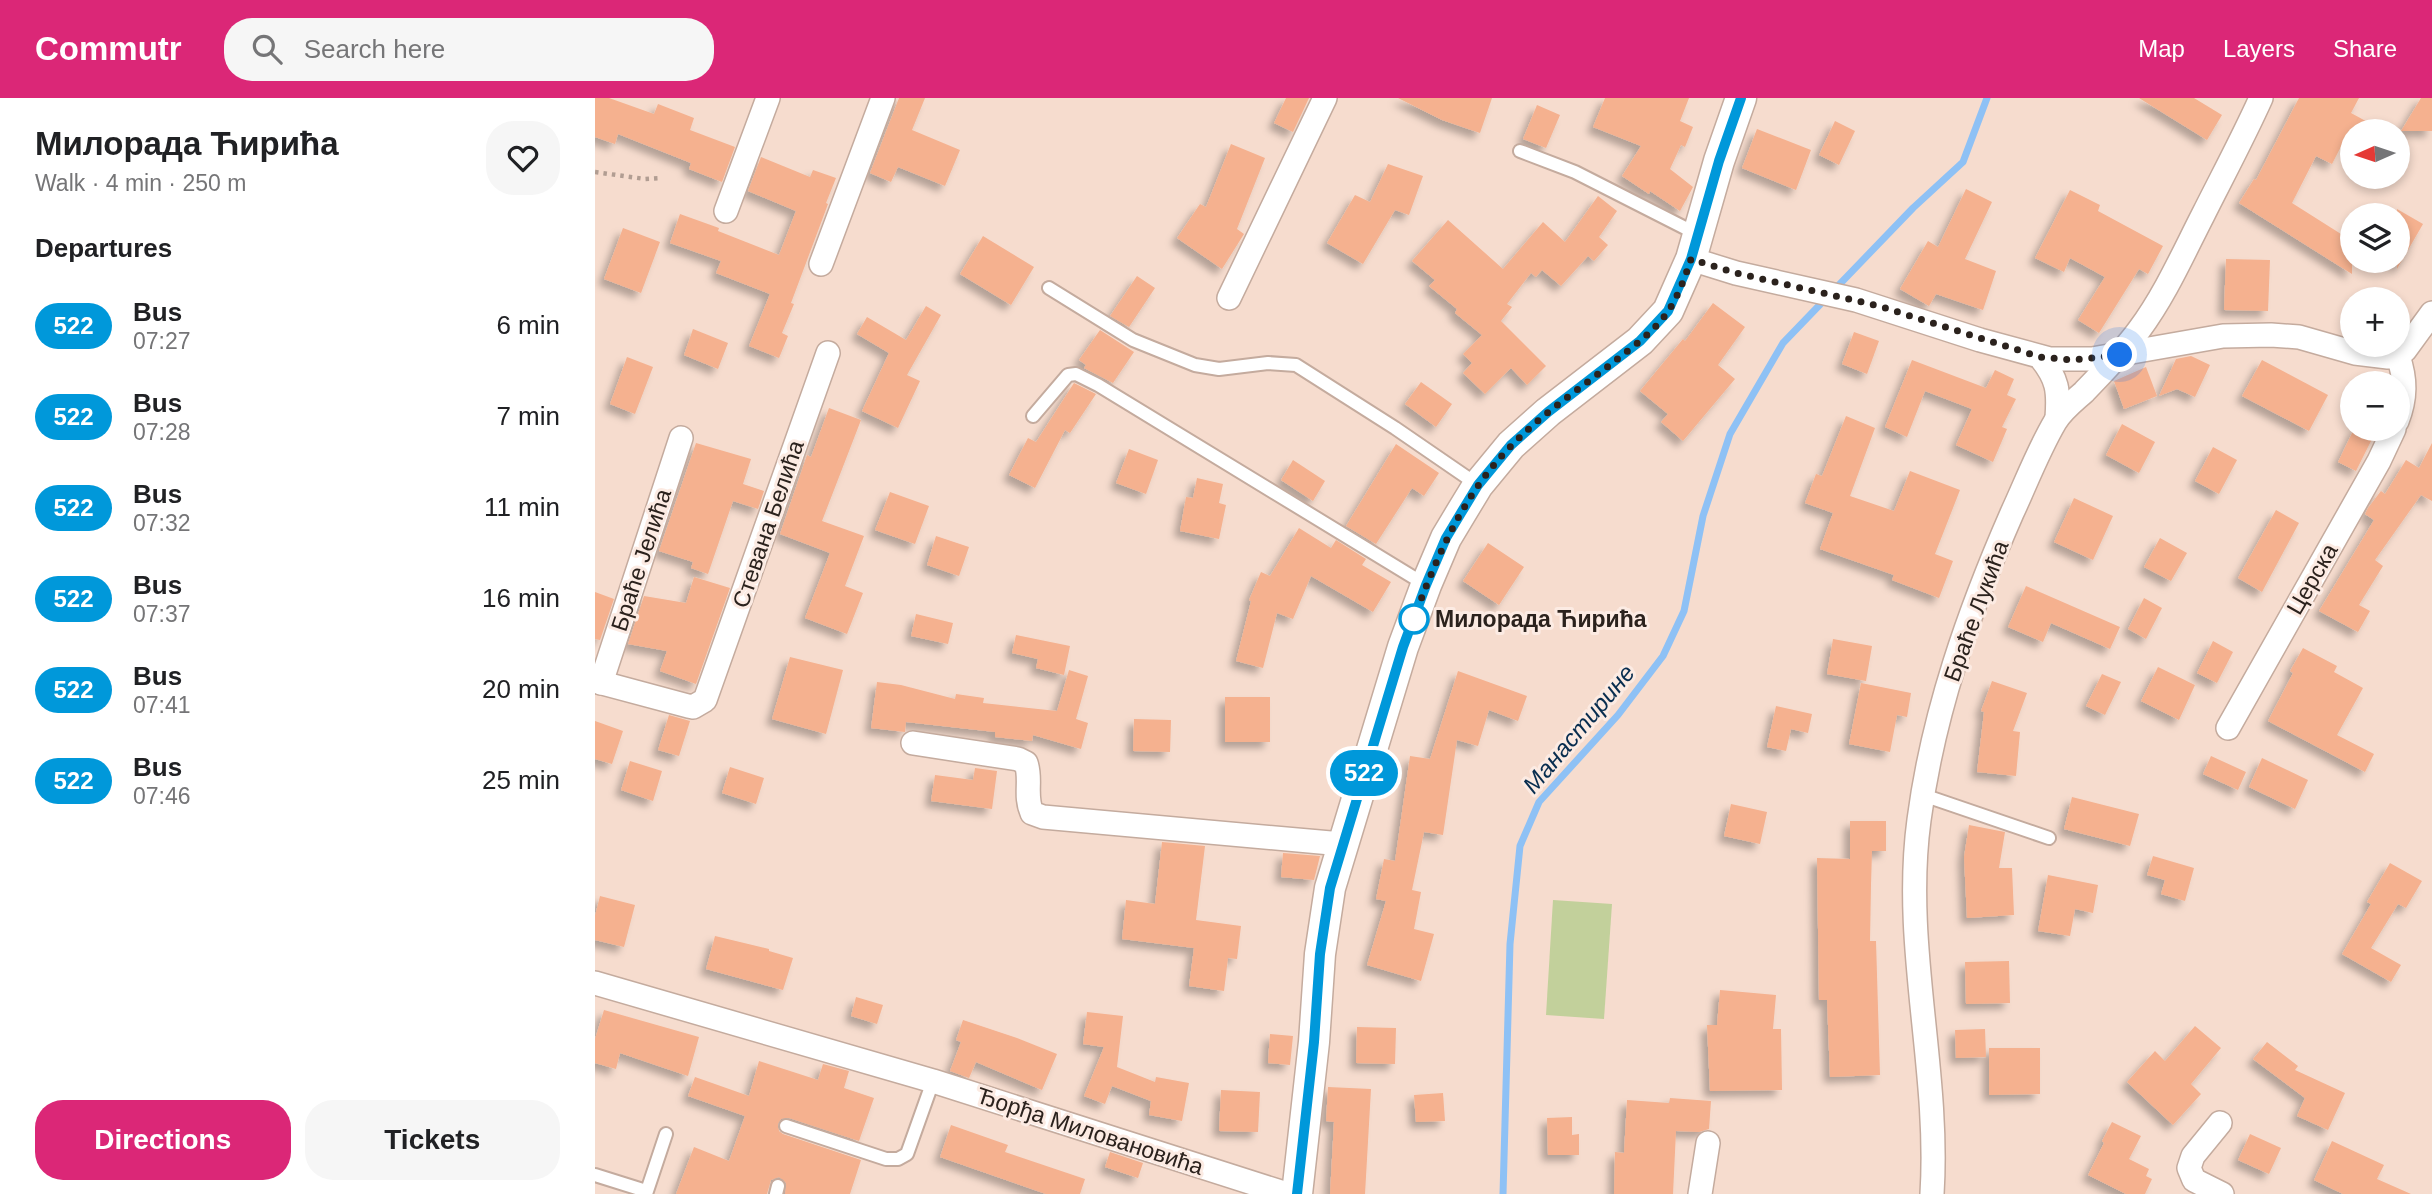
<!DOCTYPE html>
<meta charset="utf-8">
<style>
body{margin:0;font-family:Arial,sans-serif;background:#f6f6f6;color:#202124;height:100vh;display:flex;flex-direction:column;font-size:26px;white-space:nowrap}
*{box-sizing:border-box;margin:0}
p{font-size:23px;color:#757577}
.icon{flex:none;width:38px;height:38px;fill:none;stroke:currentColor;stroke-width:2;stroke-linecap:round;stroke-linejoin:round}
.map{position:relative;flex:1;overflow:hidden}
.side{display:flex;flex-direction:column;background:#fff;width:595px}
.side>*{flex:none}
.badge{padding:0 14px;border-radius:23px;font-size:24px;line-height:46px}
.needle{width:46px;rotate:267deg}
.controls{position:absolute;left:1745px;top:21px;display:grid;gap:14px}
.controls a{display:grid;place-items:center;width:70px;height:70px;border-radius:50%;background:#fff;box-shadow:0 4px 10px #0003;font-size:35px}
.you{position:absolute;width:35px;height:35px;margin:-18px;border:5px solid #fff;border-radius:50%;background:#1a73e8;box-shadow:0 0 0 10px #1a73e833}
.map>.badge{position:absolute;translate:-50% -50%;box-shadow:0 0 0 4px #fff}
h2{padding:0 35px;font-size:26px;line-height:63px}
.round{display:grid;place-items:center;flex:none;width:74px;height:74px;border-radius:28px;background:#f6f6f6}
.overview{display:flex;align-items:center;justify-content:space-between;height:119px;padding:0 35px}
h1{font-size:33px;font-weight:600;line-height:52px}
.cta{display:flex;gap:14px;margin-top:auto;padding:14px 35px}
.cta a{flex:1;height:80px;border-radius:28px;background:#db2777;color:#fff;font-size:28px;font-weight:600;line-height:80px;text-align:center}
.cta a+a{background:#f6f6f6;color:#202124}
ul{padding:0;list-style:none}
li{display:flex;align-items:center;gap:21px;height:91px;padding:0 35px}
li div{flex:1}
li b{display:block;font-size:26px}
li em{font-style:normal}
li .badge{min-width:77px;font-weight:700;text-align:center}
header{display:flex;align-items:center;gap:42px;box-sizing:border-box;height:98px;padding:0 35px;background:#db2777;color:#fff}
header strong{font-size:33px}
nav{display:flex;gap:38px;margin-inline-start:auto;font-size:24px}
.search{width:490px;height:63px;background:#f6f6f6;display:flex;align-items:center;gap:18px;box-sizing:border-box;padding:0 24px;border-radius:28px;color:#757577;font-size:26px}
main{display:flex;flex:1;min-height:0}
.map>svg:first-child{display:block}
</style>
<header>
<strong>Commutr</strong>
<div class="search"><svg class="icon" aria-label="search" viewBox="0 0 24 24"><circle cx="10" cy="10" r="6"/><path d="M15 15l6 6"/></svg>Search here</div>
<nav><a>Map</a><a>Layers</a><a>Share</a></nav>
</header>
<main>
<section class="side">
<div class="overview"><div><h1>Милорада Ћирића</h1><p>Walk · 4 min · 250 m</p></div><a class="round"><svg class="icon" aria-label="heart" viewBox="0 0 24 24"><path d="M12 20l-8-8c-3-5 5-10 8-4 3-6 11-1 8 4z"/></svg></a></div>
<h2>Departures</h2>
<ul>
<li><span class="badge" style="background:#0098da;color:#fff">522</span><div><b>Bus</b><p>07:27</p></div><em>6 min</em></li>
<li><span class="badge" style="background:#0098da;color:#fff">522</span><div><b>Bus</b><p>07:28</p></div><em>7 min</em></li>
<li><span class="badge" style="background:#0098da;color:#fff">522</span><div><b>Bus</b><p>07:32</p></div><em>11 min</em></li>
<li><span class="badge" style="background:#0098da;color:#fff">522</span><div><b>Bus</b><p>07:37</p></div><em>16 min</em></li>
<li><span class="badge" style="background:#0098da;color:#fff">522</span><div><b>Bus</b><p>07:41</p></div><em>20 min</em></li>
<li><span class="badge" style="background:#0098da;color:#fff">522</span><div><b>Bus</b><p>07:46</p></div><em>25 min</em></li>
</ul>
<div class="cta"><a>Directions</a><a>Tickets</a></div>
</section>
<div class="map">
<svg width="1837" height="1096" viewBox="0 0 1837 1096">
<defs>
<filter id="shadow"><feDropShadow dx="-6" dy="6" stdDeviation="3.5" flood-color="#0004"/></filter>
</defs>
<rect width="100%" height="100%" fill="#f6dcce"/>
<path fill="#c2d09b" d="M958 802 1017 806 1009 921 951 917Z"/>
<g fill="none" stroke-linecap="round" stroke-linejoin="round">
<path stroke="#8ec1f5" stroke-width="7" d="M908 1096 915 846 925 748 944 704 1023 617 1068 558 1089 513 1108 418 1135 336 1188 245 1318 110 1368 64 1392 0"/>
</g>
<g fill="#f5b18f" filter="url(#shadow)">
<path d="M0 0H14L59 16 63 6 99 20 95 32 140 49 127 84 94 71 96 65 23 36 20 46 0 39Z"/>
<path d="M304 0H330L317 32 365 52 350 88 303 69 296 84 275 75Z"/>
<path d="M691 0H714L698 34 679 25Z"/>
<path d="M803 0H897L885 35 847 22Z"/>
<path d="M1010 0H1094L1085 23 1098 29 1090 49 1086 47 1075 71 1098 89 1085 113 1055 93 1054 96 1027 78 1046 48 998 29Z"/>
<path d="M1544 0H1599L1627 17 1612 42Z"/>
<path d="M1704 0H1764L1756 15 1789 33H1754L1737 66 1721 58 1697 105 1757 143V176L1644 105 1659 81 1661 82Z"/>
<path d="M1826 0H1837V33H1806Z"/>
<path d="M942 7 965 17 951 50 928 41Z"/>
<path d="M1240 23 1260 33 1244 67 1224 57Z"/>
<path d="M1162 31 1216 52 1201 92 1147 70Z"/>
<path d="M636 46 670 60 642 131 649 136 627 171 582 140 605 106 611 109Z"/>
<path d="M166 59 215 79 218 72 241 80 231 105 233 106 196 205 199 206 187 235 193 238 184 260 154 248 175 196 121 175 126 163 75 145 85 116 124 130 123 133 184 157 201 113 153 93Z"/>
<path d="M793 66 828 78 814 117 800 112 768 166 732 145 760 97 775 104Z"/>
<path d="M1371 91 1397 104 1370 161 1401 173 1388 212 1341 196 1334 208 1305 191 1333 143 1343 149Z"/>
<path d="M1475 92 1505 107 1503 113 1568 148 1553 176 1544 171 1504 235 1483 222 1510 179 1475 160 1469 174 1440 160Z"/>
<path d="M1003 98 1022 113 1004 139 1013 147 999 163 993 158 966 188 947 172 941 179 936 175 912 206 917 209 906 223 951 268 932 287 916 270 890 296 868 275 877 265 868 256 887 237 860 215 862 211 834 188 840 182 817 163 853 122 908 171 948 124 970 144Z"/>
<path d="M1802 111 1828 126 1802 171Z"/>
<path d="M28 130 65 144 46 195 9 181Z"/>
<path d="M388 138 439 169 416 207 365 176Z"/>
<path d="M1631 161 1675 162 1673 213 1629 212Z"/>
<path d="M542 178 560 190 534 229 515 218Z"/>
<path d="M1118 205 1150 229 1123 267 1140 281 1088 343 1066 324 1073 316 1045 293 1088 241 1090 243Z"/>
<path d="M331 208 346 217 312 277 325 283 303 330 267 313 294 255 262 236 272 219 311 242Z"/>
<path d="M98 231 133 245 123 271 89 257Z"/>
<path d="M505 232 539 254 518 285 489 270 491 267 484 262Z"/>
<path d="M1259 234 1284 243 1272 276 1247 266Z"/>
<path d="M1596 258 1615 267 1600 299 1582 291 1564 298 1581 261Z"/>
<path d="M32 259 58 269 40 316 15 306Z"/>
<path d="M1317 262 1391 290 1400 272 1419 281 1412 297 1421 301 1407 329 1412 331 1398 364 1361 347 1377 311 1330 293 1312 339 1290 329Z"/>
<path d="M1667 262 1733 297 1714 333 1647 298Z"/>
<path d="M1551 269 1562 298 1529 311 1519 283Z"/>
<path d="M826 284 857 306 841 329 810 306Z"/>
<path d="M479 285 501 296 475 335 470 332 440 390 414 377 433 340 441 344Z"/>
<path d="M234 310 266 322 227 423 269 438 250 488 268 495 252 536 210 520 235 455 185 436 212 357 216 359Z"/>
<path d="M1251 318 1280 330 1255 398 1299 413 1315 373 1365 392 1340 456 1358 463 1344 500 1297 482 1299 477 1225 451 1238 415 1210 405 1221 376 1227 378Z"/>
<path d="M1527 326 1560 344 1544 375 1511 357Z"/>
<path d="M1759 331H1782L1761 373 1743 364Z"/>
<path d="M101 345 156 361 148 386 169 393 163 411 138 403 113 476 96 470 98 464 64 453Z"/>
<path d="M1837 345V403L1826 397 1780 462 1788 468 1764 507 1775 513 1763 534 1724 513 1779 422 1770 416 1773 410 1786 393 1790 396 1811 362 1824 370Z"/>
<path d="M801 346 844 375 829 398 817 390 781 446 751 428Z"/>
<path d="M1618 349 1642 362 1624 396 1600 383Z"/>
<path d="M534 351 563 362 551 396 521 385Z"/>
<path d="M698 362 730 383 718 403 686 382Z"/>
<path d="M602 380 628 386 624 405 631 407 624 441 585 433 591 399 598 400Z"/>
<path d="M295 394 334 408 320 446 280 432Z"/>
<path d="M1479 400 1518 418 1498 462 1459 444Z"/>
<path d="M1681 412 1704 425 1667 494 1643 480Z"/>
<path d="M704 430 736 450 741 442 771 461 767 467 796 484 778 514 716 478 698 521 682 515 668 570 641 563 656 503 654 502 666 474 675 478Z"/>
<path d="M341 438 374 449 364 478 332 467Z"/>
<path d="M1565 440 1592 455 1576 483 1549 469Z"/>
<path d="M893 445 929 469 904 507 868 483Z"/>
<path d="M99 479 135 490 101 586 65 573 72 553 33 546 49 498 91 505Z"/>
<path d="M1431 488 1525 529 1515 551 1456 525 1448 544 1413 529Z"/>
<path d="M0 494 19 501 5 542 0 541Z"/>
<path d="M1549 500 1567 510 1551 541 1533 531Z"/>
<path d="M321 516 358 525 353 546 316 538Z"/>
<path d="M421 537 475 548 469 577 441 570 443 561 417 555Z"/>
<path d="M1238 541 1277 548 1271 583 1232 576Z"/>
<path d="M1618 543 1638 554 1622 585 1602 575Z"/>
<path d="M1708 550 1742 568 1739 574 1768 590 1742 637 1779 656 1770 674 1673 623 1698 575 1695 573Z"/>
<path d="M195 559 248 572 231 636 177 621Z"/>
<path d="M1563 569 1600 587 1584 622 1546 603Z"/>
<path d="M474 572 493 578 481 621 493 625 486 651 438 637 437 643 400 639V634L311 624 310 634 276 630 282 584 306 587 360 601 361 596 389 600 388 605 462 613Z"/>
<path d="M863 573 932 598 923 623 894 612 883 648 862 642 848 737 829 734 817 792 826 794 819 831 839 836 826 883 772 867 791 803 781 801 789 761 800 763 815 658 835 661Z"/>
<path d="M1507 576 1526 584 1510 617 1491 608Z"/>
<path d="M1397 583 1432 595 1418 633 1425 634 1421 678 1382 674 1389 614 1386 613Z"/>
<path d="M1266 585 1316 595 1312 619 1302 617 1295 654 1254 646Z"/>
<rect x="630" y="599" width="45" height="45"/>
<path d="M1181 608 1217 616 1213 635 1196 631 1191 653 1172 649Z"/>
<path d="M74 617 95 623 84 658 63 652Z"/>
<path d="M539 621 576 622 575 654 538 653Z"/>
<path d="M0 623 28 633 17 666 0 661Z"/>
<path d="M1616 658 1651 674 1643 692 1608 676Z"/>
<path d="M1667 660 1713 682 1700 711 1654 689Z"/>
<path d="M35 663 67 673 58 703 26 692Z"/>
<path d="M135 669 169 680 161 706 127 695Z"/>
<path d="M380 670 402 673 397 711 336 703 340 677 378 682Z"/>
<path d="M1477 699 1544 716 1535 748 1469 731Z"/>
<path d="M1136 706 1172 714 1165 746 1129 738Z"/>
<path d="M1255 723H1291V753H1277L1276 787 1275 843H1281L1285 977 1235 979 1232 902H1224L1222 760 1255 761Z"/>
<path d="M1374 727 1410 734 1404 770H1417L1419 817 1372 820 1369 759Z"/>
<path d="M567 744 610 748 601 822 646 828 642 861 633 860 629 893 594 888 599 850 527 841 531 802 560 806Z"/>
<path d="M688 755 725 758 719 782 686 779Z"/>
<path d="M1558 758 1599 770 1590 803 1566 796 1570 782 1552 777Z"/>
<path d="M1795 765 1827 783 1811 810 1803 806 1776 850 1806 867 1796 884 1747 856 1776 806 1772 804Z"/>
<path d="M1453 777 1503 787 1498 815 1480 811 1475 838 1443 833Z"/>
<path d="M5 798 40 807 29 849 0 842V818Z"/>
<path d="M120 838 174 851V853L198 860 188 892 111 871Z"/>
<path d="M1414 863 1415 905 1371 906 1370 864Z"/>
<path d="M1125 892 1181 897 1178 931H1186L1187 992 1115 993 1112 927H1122Z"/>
<path d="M261 899 288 907 282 926 256 918Z"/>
<path d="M9 912 104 939 93 978 25 955 21 971 0 965V941Z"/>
<path d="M492 914 528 918 522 969 560 984 561 979 594 985 587 1023 554 1017 556 1003 517 988 510 1006 489 998 509 949 488 946Z"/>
<path d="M368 922 422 940 462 956 447 992 381 964 374 980 355 973 366 944 361 942Z"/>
<path d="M1600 928 1626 950 1596 986 1606 996 1578 1027 1532 984 1560 953 1570 963Z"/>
<path d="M762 929 801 930 800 966 761 965Z"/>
<path d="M1390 931 1391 959 1361 960 1360 932Z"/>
<path d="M675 936 698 938 695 967 673 965Z"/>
<path d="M1672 944 1703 968 1700 972 1750 995 1733 1032 1702 1018 1710 1000 1658 961Z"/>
<path d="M1394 950H1445V996L1394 997Z"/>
<path d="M164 963 223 982 228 966 254 973 249 990 279 1000 264 1043 194 1020 186 1021 183 1026 184 1033 188 1036 266 1062 255 1096H190L191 1085 184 1079 176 1082 172 1096H81L99 1049 134 1063 150 1018 93 998 100 979 154 998Z"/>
<path d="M733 989 776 991 770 1096H735L739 1024 731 1023Z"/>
<path d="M626 992 665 994 663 1034 624 1033Z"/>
<path d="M848 995 850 1023 821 1024 819 997Z"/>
<path d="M1075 1000 1116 1003 1114 1031 1104 1034 1081 1033 1078 1096H1019L1020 1054 1029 1055 1032 1002 1074 1005Z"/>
<path d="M977 1019V1037L984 1036V1057H953L952 1020Z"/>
<path d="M1517 1024 1546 1038 1534 1061 1554 1071 1551 1078 1557 1081 1550 1096H1531L1493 1077 1509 1045 1507 1043Z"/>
<path d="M356 1027 413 1047 410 1054 490 1081 485 1096H451L345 1059Z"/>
<path d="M1655 1036 1686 1050 1674 1076 1643 1062Z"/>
<path d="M1737 1043 1789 1067 1782 1081 1816 1096H1748L1719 1082Z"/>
<path d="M515 1054 548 1065 543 1080 510 1069Z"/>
</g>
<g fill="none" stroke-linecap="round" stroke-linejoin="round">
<defs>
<g id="service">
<path d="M925 53 980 74 1102 136"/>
<path d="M454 190 538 242 600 267 624 271 673 265 701 267 800 330 883 387"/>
<path d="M438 318 473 277 481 276 503 287 831 487"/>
<path d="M1328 697 1454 740"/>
<path d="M191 1028 291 1061H303L312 1056 338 983"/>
<path d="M0 1077 51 1093"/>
<path d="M51 1096 71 1036"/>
<path d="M181 1096 183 1088"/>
</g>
<g id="minor">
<path d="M131 113 173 0"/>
<path d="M1096 161 1141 175 1261 202 1385 242 1455 261H1497L1628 238 1676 237 1704 239 1760 255 1793 259 1803 258 1810 252 1837 215"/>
<path d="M226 166 288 0"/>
<path d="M634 200 730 0"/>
<path d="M1445 259C1463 281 1464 293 1462 320"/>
<path d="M1802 323C1811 300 1811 281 1803 258"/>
<path d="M0 583 93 608 98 609 110 602 233 255"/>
<path d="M6 585 86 340"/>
<path d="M1633 630 1784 363 1799 331"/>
<path d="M318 645 423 661 431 665C437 682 429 697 437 715L448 719 747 746"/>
<path d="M0 885 338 983 692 1096"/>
<path d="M1625 1025 1598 1058 1594 1070 1599 1082 1627 1096"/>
<path d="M1105 1096 1113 1045"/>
<path d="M1337 1096C1345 971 1307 847 1324 722 1338 615 1374 513 1417 415 1431 385 1443 353 1460 324 1467 312 1479 303 1489 294 1508 274 1528 254 1544 232 1570 197 1588 156 1608 117 1627 79 1648 40 1666 0"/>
</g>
<path id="tertiary" d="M702 1096 719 944 725 856 735 790 808 549 831 487 851 440 866 415 883 387 916 347 953 314 1045 243 1073 213 1096 161 1124 63 1146 0"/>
</defs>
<use href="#service" stroke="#c4ab9e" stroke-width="16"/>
<use href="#minor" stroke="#c4ab9e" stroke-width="26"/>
<use href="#tertiary" stroke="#c4ab9e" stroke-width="33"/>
<path stroke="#b19d92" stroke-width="4.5" stroke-dasharray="3.5 5" stroke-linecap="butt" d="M0 74 50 81 67 80"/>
<use href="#service" stroke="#fff" stroke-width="12"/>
<use href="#minor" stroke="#fff" stroke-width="23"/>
<use href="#tertiary" stroke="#fff" stroke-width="30"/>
</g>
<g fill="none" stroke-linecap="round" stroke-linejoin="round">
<defs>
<path id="line" d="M702 1096 719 944 725 856 735 790 808 549 831 487 851 440 866 415 883 387 916 347 953 314 1045 243 1073 213 1096 161 1124 63 1146 0"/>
</defs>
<use href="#line" stroke="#fff" stroke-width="16"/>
<use href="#line" stroke="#0098da" stroke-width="10"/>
<path stroke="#2b221d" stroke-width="7" stroke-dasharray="0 12.6" d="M819 521 816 528C840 463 867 397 917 347 948 315 986 290 1021 262 1039 248 1058 234 1072 215 1083 199 1090 179 1096 161L1141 175 1284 208 1445 259 1476 262 1525 257"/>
</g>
<circle fill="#fff" stroke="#0098da" stroke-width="3.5" cx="819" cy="521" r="14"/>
<g text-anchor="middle" stroke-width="6" stroke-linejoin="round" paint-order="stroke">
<g font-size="23" fill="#2b221d" stroke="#fcebe3">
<text transform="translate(173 426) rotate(-71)" y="8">Стевана Белића</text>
<text transform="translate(46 462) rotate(-72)" y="8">Браће Јелића</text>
<text transform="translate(1717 481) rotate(-60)" y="8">Церска</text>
<text transform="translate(1381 513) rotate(-70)" y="8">Браће Лукића</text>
<text transform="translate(495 1033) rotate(18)" y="8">Ђорђа Миловановића</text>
</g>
<g font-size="23" font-weight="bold" fill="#2b221d" stroke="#fcebe3" text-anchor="start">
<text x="840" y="529">Милорада Ћирића</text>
</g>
<g font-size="24" font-style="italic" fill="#082d4f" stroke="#fcebe3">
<text transform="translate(984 631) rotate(-50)" y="8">Манастирине</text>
</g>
</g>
</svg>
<div class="controls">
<a><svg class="needle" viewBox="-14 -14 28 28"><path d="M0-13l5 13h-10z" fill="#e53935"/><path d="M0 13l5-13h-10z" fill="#757577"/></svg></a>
<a><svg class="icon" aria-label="layers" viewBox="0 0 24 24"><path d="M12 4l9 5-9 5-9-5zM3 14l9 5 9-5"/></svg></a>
<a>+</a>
<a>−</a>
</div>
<div class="you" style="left:1525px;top:257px"></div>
<b class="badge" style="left:769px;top:675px;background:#0098da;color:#fff">522</b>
</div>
</main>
